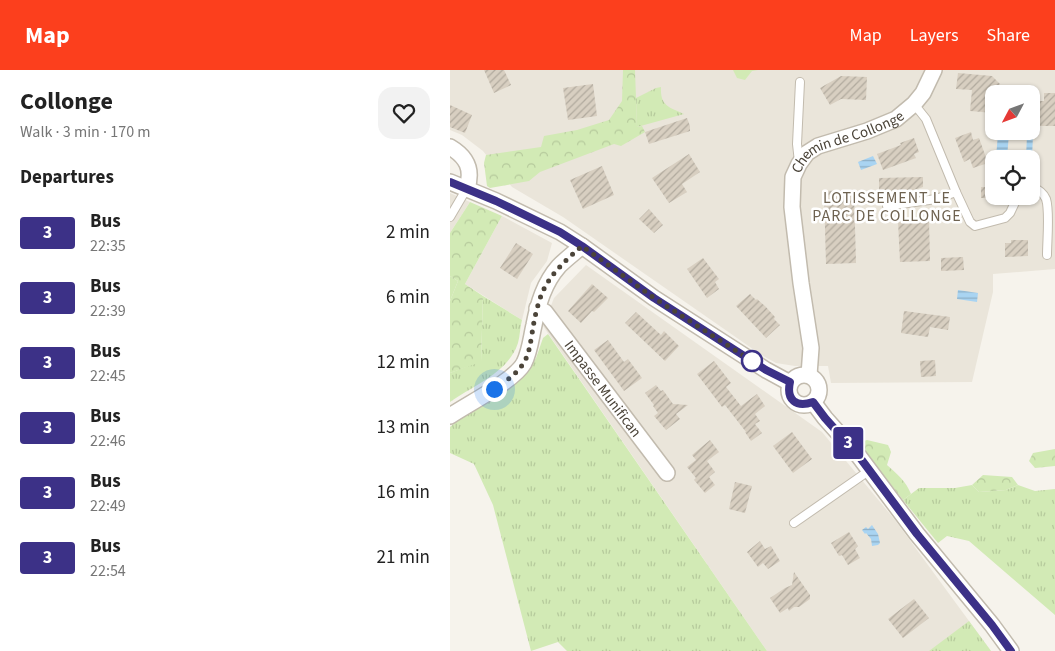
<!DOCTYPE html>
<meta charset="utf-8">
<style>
body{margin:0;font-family:"Source Sans 3",sans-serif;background:#f2f2f2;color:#222;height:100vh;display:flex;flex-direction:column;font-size:19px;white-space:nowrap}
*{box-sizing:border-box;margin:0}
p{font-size:16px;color:#767676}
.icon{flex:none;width:28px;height:28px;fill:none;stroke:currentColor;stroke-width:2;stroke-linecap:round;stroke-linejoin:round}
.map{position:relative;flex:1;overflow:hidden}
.side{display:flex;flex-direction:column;background:#fff;width:450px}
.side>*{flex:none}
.badge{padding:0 10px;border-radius:4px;font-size:18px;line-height:32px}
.needle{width:32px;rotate:229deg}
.buttons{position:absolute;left:535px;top:15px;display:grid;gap:10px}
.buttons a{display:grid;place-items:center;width:55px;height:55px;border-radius:10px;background:#fff;box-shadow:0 1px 4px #0004;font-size:25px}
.you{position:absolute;width:25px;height:25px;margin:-12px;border:4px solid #fff;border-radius:50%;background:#1a73e8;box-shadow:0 0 0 8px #1a73e833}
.map>.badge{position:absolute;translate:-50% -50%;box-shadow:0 0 0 2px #fff}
h2{padding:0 20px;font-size:19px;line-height:45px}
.round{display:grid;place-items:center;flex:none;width:52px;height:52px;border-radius:15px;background:#f2f2f2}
.headline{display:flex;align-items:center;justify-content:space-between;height:85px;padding:0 20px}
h1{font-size:24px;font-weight:700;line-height:38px}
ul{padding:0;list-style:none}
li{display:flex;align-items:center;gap:15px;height:65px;padding:0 20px}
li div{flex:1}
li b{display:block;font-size:19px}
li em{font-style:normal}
li .badge{min-width:55px;font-weight:700;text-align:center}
header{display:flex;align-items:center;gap:30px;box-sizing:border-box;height:70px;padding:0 25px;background:#fc3f1d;color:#fff}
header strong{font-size:24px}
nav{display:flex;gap:28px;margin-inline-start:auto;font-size:18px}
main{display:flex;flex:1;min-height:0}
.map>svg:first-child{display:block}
</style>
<header>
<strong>Map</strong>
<nav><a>Map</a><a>Layers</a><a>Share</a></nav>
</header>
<main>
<section class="side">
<div class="headline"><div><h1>Collonge</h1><p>Walk · 3 min · 170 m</p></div><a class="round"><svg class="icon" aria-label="heart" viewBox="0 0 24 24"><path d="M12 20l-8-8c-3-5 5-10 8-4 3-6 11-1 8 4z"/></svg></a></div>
<h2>Departures</h2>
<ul>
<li><span class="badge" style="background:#3c3187;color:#fff">3</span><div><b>Bus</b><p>22:35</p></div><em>2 min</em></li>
<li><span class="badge" style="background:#3c3187;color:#fff">3</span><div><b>Bus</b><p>22:39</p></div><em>6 min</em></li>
<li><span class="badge" style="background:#3c3187;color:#fff">3</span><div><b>Bus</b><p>22:45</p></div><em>12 min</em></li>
<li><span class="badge" style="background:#3c3187;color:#fff">3</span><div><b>Bus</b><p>22:46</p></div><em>13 min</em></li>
<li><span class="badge" style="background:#3c3187;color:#fff">3</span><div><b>Bus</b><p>22:49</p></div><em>16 min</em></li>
<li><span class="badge" style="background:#3c3187;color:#fff">3</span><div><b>Bus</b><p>22:54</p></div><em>21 min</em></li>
</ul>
</section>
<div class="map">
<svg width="605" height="581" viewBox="0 0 605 581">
<defs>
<pattern id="grass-tufts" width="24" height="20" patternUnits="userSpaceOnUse" patternTransform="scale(1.25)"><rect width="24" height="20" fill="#d2eab5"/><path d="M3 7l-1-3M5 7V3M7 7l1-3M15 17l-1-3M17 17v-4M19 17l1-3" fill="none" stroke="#b6ca9c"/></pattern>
<pattern id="forest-crowns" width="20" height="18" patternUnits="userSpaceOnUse" patternTransform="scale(1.25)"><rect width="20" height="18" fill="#d2eab5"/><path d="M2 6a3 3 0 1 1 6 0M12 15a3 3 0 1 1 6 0" fill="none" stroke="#b6ca9c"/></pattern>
<pattern id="water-rules" width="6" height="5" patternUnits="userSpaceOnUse" patternTransform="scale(1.25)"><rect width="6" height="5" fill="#a9d4f2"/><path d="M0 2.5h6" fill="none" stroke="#8caec5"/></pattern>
<pattern id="building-hatch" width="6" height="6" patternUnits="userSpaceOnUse" patternTransform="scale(1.25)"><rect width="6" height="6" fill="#d8cfc1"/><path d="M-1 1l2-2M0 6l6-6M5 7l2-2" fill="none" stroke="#b1aa9e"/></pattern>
</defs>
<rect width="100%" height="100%" fill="#f6f3ec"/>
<g fill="#eae5da" fill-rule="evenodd">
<path d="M0 0H605V199L543 204V222L522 312 381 313 378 296H345L326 293 310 284 113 147 62 117 33 81 12 65 0 60ZM544 24H581V61H544ZM544 89H581V126H544Z"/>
<path d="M0 123 20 132 0 163Z"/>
<path d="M52 146 102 173 97 191 81 213 72 250 15 214Z"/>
<path d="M136 195 372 362 445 450 541 581H317L93 256 104 228Z"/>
</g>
<g fill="url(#grass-tufts)">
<path d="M283 0H308L302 1 295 10 287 8Z"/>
<path d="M211 17C210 36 219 37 234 44L187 57 186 28 206 18Z"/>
<path d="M0 206 8 211 0 231Z"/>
<path d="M33 226 72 250C70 257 70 266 68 273 58 303 24 315 0 332V303L31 291Z"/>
<path d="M98 264 317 581H117L108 572 81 581 43 435 24 394 0 383V357L11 348 72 308 86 288 93 268Z"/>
<path d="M522 415 529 422 556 420 568 415 585 421 605 419V545L519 471 497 466 488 473 453 430 469 418H505Z"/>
<path d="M519 551 541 581H479Z"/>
</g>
<g fill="url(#forest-crowns)">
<path d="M173 0H185L187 57 192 56 195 62 171 76 164 74 90 102 79 111 40 118 37 116 34 93 36 85 91 77 94 66 127 60 159 50 172 31Z"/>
<path d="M20 132 52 146 15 214 33 226 31 292 0 303V231L8 211 0 206V163Z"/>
<path d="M417 370 438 375 441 382 437 395C447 404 456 411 461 424L453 430 417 384 411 372Z"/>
<path d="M605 379V396L585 398 579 391 583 383Z"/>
<path d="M533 405 562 407 568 415 556 420 529 422 522 415Z"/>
</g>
<g fill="url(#water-rules)">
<path d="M548 64H559L557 87H546Z"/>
<path d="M577 66H583L582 87H576Z"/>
<path d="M423 86 427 94 411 100 408 92Z"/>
<path d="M508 220 528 223 527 232 507 229Z"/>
<path d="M422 455 428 464 430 473 428 475 422 476 421 469 416 463 415 464 412 460 416 457 418 459Z"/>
</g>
<g fill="url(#building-hatch)">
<path d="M34 0H54L61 15 44 23Z"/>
<path d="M508 3 542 6 550 14 545 19 544 43 520 41 522 20 506 19Z"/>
<path d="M391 6 417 7 416 30 391 29 380 35 370 18Z"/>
<path d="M143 14 147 46 118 50 113 18Z"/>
<path d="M594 23H605V56H587L588 42H590V31H594Z"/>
<path d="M0 35 22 45 15 63 0 57Z"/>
<path d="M237 48 240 56V61L199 74 195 62Z"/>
<path d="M521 62 523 70 529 68 538 93 523 98 520 89 514 92 505 68Z"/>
<path d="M464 68 469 82 464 84 466 88 433 100 427 84 451 75 450 73Z"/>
<path d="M239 84 250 102 232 114 237 122 219 133 202 108Z"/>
<path d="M152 96 164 125 133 139 120 110Z"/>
<path d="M473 107V117L464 120 429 121V108Z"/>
<rect x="531" y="117" width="13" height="11"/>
<path d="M404 120 406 193 376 194 374 121Z"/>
<path d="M199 139 213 155 204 163 189 149Z"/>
<path d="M479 150 480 191 450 192 448 151Z"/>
<path d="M561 170H578V186L555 187V173H561Z"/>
<path d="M66 173 83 184 67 209 50 198Z"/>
<path d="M513 187 514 200 491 201V188Z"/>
<path d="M253 188 269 209 265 212 269 219 257 228 237 199Z"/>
<path d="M142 214 158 228 144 242 142 241 131 253 118 241Z"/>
<path d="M300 224 306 230 307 229 315 236 325 247 324 249 330 255 316 268 286 236Z"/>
<path d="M454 241 500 247 498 260 480 257 478 267 451 263Z"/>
<path d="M186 242 211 265 214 261 229 276 215 291 175 253Z"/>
<path d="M158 270 174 292 178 289 192 308 174 321 144 280Z"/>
<path d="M485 290 486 306 471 307 470 291Z"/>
<path d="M264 291 281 313 276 317 291 336 307 324 315 336 305 344 310 351 305 354 312 363 301 371 295 362H296L275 335 272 337 247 304Z"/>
<path d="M206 315 211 321 213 320 223 334 238 335 226 344 230 349 216 360 204 346 208 343 203 336 204 335 195 323Z"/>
<path d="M342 362 362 389 343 403 323 376Z"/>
<path d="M260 370 269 382 257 391 265 402 259 407 265 415 255 423 244 410 246 408 237 397 246 390 242 385Z"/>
<path d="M285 412 302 416 295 443 279 439Z"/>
<path d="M399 462 408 476 405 479 410 488 398 495 392 485 389 486 381 473Z"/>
<path d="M310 471 315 479 321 476 330 491 318 499 313 493 308 497 297 482Z"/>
<path d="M344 502 360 525V529L349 537H344L339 541 338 538 330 543 320 528 335 518 342 515Z"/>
<path d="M464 529 479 548 453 568 438 549Z"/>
</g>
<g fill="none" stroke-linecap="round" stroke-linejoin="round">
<defs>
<g id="lane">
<path d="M464 34 476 49 506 122 520 152 525 156 555 148 560 143 568 126"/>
<path d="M349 92 347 74 350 12"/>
<path d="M581 117C588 119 593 122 596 129 600 141 597 171 597 185"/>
<path d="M437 136 486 129 506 122"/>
<path d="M0 147 17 118"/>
<path d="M344 453 420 400"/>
</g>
<g id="street">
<path d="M0 77C17 87 23 99 17 118"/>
<path d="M0 112 46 131 110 162 132 176 204 228 316 300 340 313"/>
<path id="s1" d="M87 238 95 242 217 403"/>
<circle cx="354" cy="320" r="15"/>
<path id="s2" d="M359 305 361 278 351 213 342 137 343 107 349 94 357 83 368 76 417 61 446 49 464 34 473 23 484 0"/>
<path d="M363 332 375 348 408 385 467 464 542 555 561 581"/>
<path d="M0 346C19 333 64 311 74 293 80 281 81 268 84 255 88 234 94 213 109 196 116 189 124 183 132 176"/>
</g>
</defs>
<use href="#lane" stroke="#c2bbae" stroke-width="10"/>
<use href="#street" stroke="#c2bbae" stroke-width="18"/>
<use href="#lane" stroke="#fff" stroke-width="8"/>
<use href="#street" stroke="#fff" stroke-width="15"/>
</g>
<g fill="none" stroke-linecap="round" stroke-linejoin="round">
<defs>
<path id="line" d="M0 112 46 131 110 162 132 176 204 228 316 300 340 312C336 330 346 338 363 332L375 348 408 385 467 464 542 555 561 581"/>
</defs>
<use href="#line" stroke="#fff" stroke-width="11"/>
<use href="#line" stroke="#3c3187" stroke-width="8"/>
<path stroke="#4b4439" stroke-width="5" stroke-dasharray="0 9" d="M44 319C54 312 66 305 73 294 79 285 80 275 82 264 84 250 87 236 92 223 101 203 116 190 132 176L204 228 302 291"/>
</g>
<circle fill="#fff" stroke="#3c3187" stroke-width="2.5" cx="302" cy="291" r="10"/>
<g text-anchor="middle" stroke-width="5" stroke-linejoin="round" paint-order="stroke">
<g font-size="15" fill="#4b4439" stroke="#fff">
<text dy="5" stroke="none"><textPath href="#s2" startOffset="268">Chemin de Collonge</textPath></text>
<text dy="5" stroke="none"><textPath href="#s1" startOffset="105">Impasse Munifican</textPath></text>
</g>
<g font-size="16" letter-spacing="1" fill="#6e6250" stroke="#fff">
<text x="437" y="133">LOTISSEMENT LE<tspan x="437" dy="18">PARC DE COLLONGE</tspan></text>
</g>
</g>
</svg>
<div class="buttons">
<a><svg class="needle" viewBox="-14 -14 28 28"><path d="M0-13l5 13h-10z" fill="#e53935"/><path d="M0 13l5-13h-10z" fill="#767676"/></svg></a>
<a><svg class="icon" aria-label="locate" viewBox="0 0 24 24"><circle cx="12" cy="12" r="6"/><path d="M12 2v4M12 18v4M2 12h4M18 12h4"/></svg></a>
</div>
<div class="you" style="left:44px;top:319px"></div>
<b class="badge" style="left:398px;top:373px;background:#3c3187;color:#fff">3</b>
</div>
</main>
